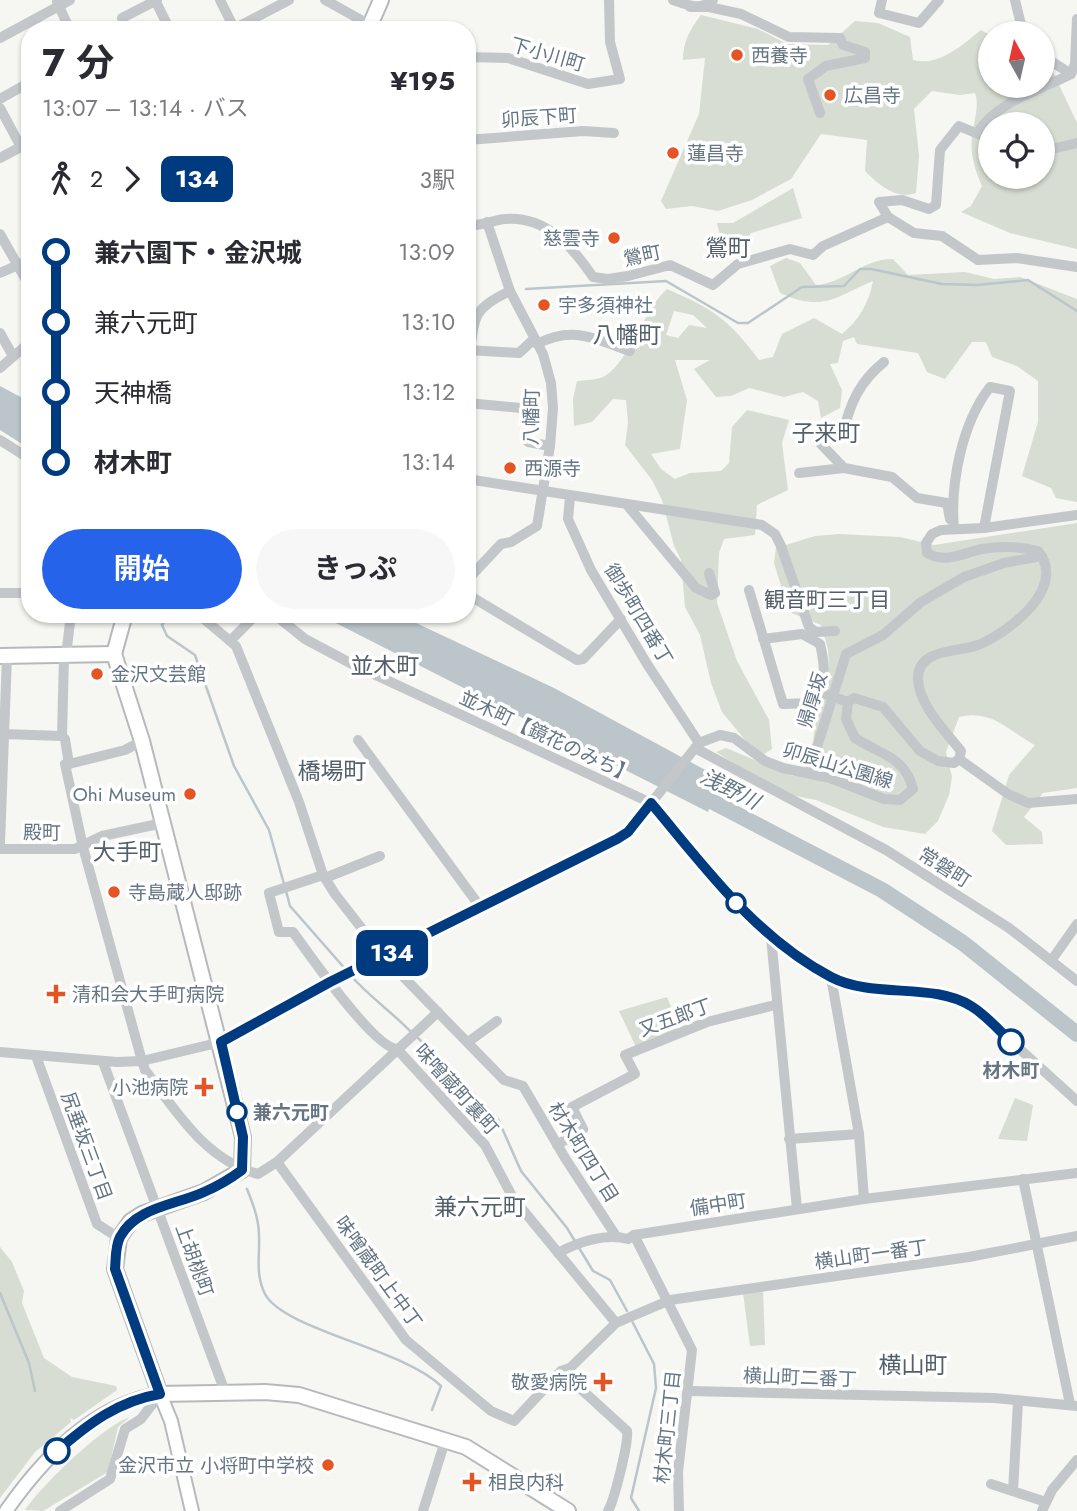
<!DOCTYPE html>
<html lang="ja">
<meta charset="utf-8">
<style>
body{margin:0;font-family:Jost,"Noto Sans JP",sans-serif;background:#f7f7f7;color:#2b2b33;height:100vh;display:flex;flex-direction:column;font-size:26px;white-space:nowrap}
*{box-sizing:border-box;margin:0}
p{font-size:23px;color:#7c7c81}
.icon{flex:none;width:38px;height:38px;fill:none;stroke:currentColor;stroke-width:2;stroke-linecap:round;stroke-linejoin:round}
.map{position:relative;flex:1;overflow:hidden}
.panel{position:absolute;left:21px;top:21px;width:455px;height:602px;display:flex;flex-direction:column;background:#fff;border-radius:28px;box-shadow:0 2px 5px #0004}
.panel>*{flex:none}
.badge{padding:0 14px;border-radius:10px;font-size:24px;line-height:46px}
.needle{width:46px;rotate:352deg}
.controls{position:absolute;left:978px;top:21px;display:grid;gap:14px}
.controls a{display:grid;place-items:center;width:77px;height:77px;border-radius:50%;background:#fff;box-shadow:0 2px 5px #0004;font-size:35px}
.map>.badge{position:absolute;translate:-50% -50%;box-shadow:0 0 0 4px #fff}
.legs{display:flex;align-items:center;gap:10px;height:77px;padding:0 21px;font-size:23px}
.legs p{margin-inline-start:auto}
.summary{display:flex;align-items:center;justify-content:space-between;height:119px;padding:0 21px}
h1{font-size:38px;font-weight:700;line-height:52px}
.cta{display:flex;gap:14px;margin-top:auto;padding:14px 21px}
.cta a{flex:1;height:80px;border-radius:42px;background:#2563eb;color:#fff;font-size:28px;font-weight:700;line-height:80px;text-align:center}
.cta a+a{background:#f7f7f7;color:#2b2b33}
ul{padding:0 21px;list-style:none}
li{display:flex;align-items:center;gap:24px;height:70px;font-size:26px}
li i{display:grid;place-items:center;width:10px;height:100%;margin:0 9px;background:currentColor}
li i::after{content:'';width:18px;height:18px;margin:-9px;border:5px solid;border-radius:50%;background:#fff}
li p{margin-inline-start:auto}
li:first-child i{background:linear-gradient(#0000 50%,currentColor 0)}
li:last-child i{background:linear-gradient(currentColor 50%,#0000 0)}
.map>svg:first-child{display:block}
</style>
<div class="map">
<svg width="1077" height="1511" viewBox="0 0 1077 1511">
<rect width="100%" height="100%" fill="#f6f6f2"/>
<g fill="#d7ddd3" fill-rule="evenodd">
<path d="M701 15 758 29 787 44 828 45 855 21 878 23 910 37 913 60C939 67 962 45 981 30L990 35V86H1043V63L1054 74 1077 123V249L1010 233 961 212 971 206 982 186C975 170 970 155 972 137 973 123 980 107 975 93L960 95 932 91 914 109 919 156 916 193C896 200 879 185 865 171L867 140 821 134 791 179 752 200 718 211 692 206 666 209 661 201 699 114 705 58 683 60C683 42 690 29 701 15ZM990 124H1043V177H990Z"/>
<path d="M793 188 802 218 751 233 744 246 722 245 717 223H733Z"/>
<path d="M786 258 800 263 816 285C844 283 865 258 893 259L908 275 965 272 994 279 1020 277 1077 299V502L1056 498 1051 488 1022 476 1038 422V381L1017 366 992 357 986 342H972L945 379 927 372 918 353 857 344 854 337 843 341 838 363 830 364 842 390 840 408 821 418 818 401 803 392 784 397 749 388 731 396 716 397 694 369 710 360H675L687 400 680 449 651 454 661 469 675 479 690 473 721 471 729 463 732 427 747 410 789 420 782 443 788 490 757 505 755 535 724 539 719 553 717 603 737 661 769 720 772 749 759 757 722 712 711 683 700 635 685 607 681 560 674 546 662 500 652 480 625 445 628 422 626 400 613 399 592 422 574 426 573 399 577 381C585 380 599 380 605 376 628 363 644 309 667 289 714 309 729 320 759 360L773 357 782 334 814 318 842 334C859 320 869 303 873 281 834 298 822 312 780 293L770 266ZM674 311 693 315 707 328 689 325 678 338 666 335Z"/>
<path d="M1077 523V788L1043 793 1024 817 1042 832 1043 844 1006 845 992 831 1009 775 1035 745C1008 731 993 709 959 717L946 752 952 777 949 795 938 821 925 834 883 827 816 800 781 793 716 752 726 748 793 776 813 743 816 714 829 671 828 649 821 625 789 612 774 563 776 548 815 536 838 534 900 537 934 545Z"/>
<path d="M667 997 678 1025 676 1030 636 1047 619 1011Z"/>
<path d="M1015 1098 1033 1105 1027 1141 998 1139Z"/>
<path d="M0 1247 12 1262 24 1291 22 1303 44 1358 72 1377 116 1386 117 1390 74 1420 70 1418 71 1422 35 1452 0 1498Z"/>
<path d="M763 1291 765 1345 750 1346 743 1293Z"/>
<path d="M130 1417 118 1427 108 1472 43 1511 25 1510C42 1485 103 1426 130 1417Z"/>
</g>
<g fill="#bbc5ca">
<path d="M0 386 30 402V449L0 430Z"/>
<path d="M318 614H397L554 688 720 778 708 812Z"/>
</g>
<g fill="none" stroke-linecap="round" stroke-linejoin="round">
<g stroke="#bbc5ca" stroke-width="2.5">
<path d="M526 289 666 281 738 323H748L802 287 844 286 860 269H871L942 284 977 285 1028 280 1077 311"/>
<path d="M169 614 162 625 167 636 195 655 234 766 269 830 284 884"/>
<path d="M286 891 290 906 347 971"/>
<path d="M351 976C371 998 392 1012 412 1033"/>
<path d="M417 1037 498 1119 521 1171 567 1228 593 1271 610 1280 627 1311"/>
<path d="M247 1189C253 1204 259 1219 259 1236 260 1256 255 1274 265 1294 284 1330 404 1349 441 1386L432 1410"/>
<path d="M0 1293 29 1363 35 1391"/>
<path d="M631 1319 654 1364 656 1388 631 1498 639 1511"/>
</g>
<path stroke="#bbc5ca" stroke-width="16" d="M692 791 882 890 963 943 1077 1034"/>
<defs>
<path id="major" d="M6 1511C43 1458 94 1404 160 1394L171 1421 192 1511"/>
<g id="highway">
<path d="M368 30 381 0"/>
<path d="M114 654 142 741 243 1137 242 1170 204 1192 142 1214 131 1221 119 1238 115 1269 160 1394 265 1392 299 1395 466 1447 568 1511"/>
<path d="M114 654 125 614"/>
<path d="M0 656 114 654"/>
</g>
</defs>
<use href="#major" stroke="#b6babe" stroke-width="16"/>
<use href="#highway" stroke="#b6b9bc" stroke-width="18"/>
<g stroke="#c3c7ca" stroke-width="10">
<path d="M155 0 170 30"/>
<path d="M220 0 235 30"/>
<path d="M325 0 379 30"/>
<path d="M673 0C687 5 700 11 713 0"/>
<path d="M882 0 879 13 919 23 939 0"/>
<path d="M1015 0 1023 33"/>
<path d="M57 2 70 30"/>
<path d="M690 7H709L741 14 789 37 840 38 843 45 865 52V58L826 66 808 79 820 113"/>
<path d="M122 18 157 0"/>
<path d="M232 30 289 0"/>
<path d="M0 38 70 0"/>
<path d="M1043 56 1071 74"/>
<path d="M467 57 508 58 588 84 620 79 610 42 609 0"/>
<path d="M0 99 30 82"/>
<path d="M0 108 21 147"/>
<path d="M978 132C998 101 1040 90 1071 74L1075 64 1077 19"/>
<path d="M990 139 959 126 940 150 936 205 929 209 902 200 879 202 888 217 914 233 942 236 978 260 1017 258 1077 267"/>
<path d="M467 140 583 131 614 133"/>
<path d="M1043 151 1077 143"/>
<path d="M0 158 30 142"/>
<path d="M467 225C479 227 493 220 505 219 546 216 572 246 593 277L608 279 628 276 670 265 713 285 738 264 790 249 813 255 823 246 888 217"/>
<path d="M0 234 30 287"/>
<path d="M0 273 30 260"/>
<path d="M0 333 13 356"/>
<path d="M537 344C573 325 595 339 630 351"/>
<path d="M467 350 519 353 534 339"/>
<path d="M470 350C475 312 476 308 510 291"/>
<path d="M884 362C859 382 850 404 843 433L820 443 844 468 892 477 917 498 947 503 950 519"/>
<path d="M0 368 30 342"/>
<path d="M467 403 531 409"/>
<path d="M0 440 30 459"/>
<path d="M528 442 550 446"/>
<path d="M799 473 844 468"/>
<path d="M467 479 762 525 775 534 781 546 809 627 816 632 835 631"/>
<path d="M570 497 568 519 591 570 647 664 699 743"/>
<path d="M628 506 696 588 711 595 715 593 709 573"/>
<path d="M954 529C950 483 962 423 990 387L1010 391 984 528"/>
<path d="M467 585 471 576 501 544 511 542 537 526 550 446 553 408 551 383 543 354 510 291 487 222"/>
<path d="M749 590 783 704 814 703C827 687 825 664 820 644L802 634 763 639"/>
<path d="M0 593H30"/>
<path d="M467 594 577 660 583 659 621 619"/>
<path d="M198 614 236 646 299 802 323 875 335 894 384 957 504 1080 523 1086 565 1158 616 1236"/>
<path d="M274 614 305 639 352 664 651 803 725 892 771 937 831 977 848 983 893 992 941 996 971 1005 1077 1101"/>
<path d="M451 614H456"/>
<path d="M230 641 257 614"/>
<path d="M64 656 62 736 65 739 69 764H65L83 847 142 1061 145 1070C176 1111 205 1160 258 1174L277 1162 438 1012"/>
<path d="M66 656 71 614"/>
<path d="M3 734 62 736"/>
<path d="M358 740 481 908"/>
<path d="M695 748 886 850 1009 928 1077 981"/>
<path d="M959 759 1008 794 1028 803 1077 799"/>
<path d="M69 764 125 750 142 741"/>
<path d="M809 773 846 654 883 635 921 602 964 577 1004 563 1042 556"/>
<path d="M0 843 7 656"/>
<path d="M0 849H75L102 836 163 823"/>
<path d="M323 875 269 893 279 932H293C309 954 373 1047 397 1049L485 1145 513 1198 616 1323"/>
<path d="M325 878 380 856"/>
<path d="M771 937 797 1209"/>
<path d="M1051 961 1077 924"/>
<path d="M831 977 859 1134 864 1199"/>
<path d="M468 1042 497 1021"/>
<path d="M0 1052 117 1062 142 1061 221 1042 330 982 617 839 628 832 699 743 720 735 734 738 765 761 783 768 830 778 884 799 900 800 913 789C905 756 879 754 855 738L846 719 848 702 854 698 883 707 920 751 938 761 954 763 959 759 961 751C946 732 918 704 918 678 918 648 960 652 978 645 1009 632 1068 588 1038 551 1019 546 1001 546 982 549 962 553 946 564 927 553L926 543 932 534 941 530 984 528 1077 515"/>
<path d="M36 1056 97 1224 119 1238"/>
<path d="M103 1062 225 1392"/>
<path d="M789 1139 859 1134"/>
<path d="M557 1145 583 1129 572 1107 635 1074 625 1055 707 1022 775 1005"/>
<path d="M277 1162 406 1340 491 1411 514 1421 561 1371 570 1368 616 1323 670 1300 969 1257 1077 1236"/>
<path d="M1023 1179 1070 1404"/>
<path d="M634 1235 692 1350 678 1472 679 1511"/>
<path d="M558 1253C578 1242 605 1233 628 1239L634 1235 864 1199 1077 1173"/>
<path d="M561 1371 627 1431C629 1442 614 1501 608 1511"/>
<path d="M690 1391 994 1398 1077 1406"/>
<path d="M991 1484 1046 1502"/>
<path d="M1013 1491 1018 1402"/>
<path d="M60 1511 110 1479 125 1429 141 1419 160 1394"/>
<path d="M423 1511 446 1438"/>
<path d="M1042 1511 1052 1490 1077 1460"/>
</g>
<use href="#major" stroke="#fff" stroke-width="12"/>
<use href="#highway" stroke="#fff" stroke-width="14"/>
<path stroke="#c3c7ca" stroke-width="10" d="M822 693 848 702"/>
</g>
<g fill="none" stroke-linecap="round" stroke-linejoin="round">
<defs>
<path id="line-1" d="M57 1451C88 1424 118 1401 160 1394L115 1269C116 1259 115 1247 120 1237 136 1207 176 1205 204 1192 218 1186 230 1179 242 1170L243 1137 221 1042 330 982 617 839 628 832 651 803C705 867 755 937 831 977 873 999 933 982 971 1006 986 1015 999 1030 1011 1042"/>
</defs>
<use href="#line-1" stroke="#fff" stroke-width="16"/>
<use href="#line-1" stroke="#003b80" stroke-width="10"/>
</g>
<g fill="#e55524" stroke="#fff" stroke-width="2.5">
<circle cx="737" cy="55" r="7"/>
<circle cx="830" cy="95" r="7"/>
<circle cx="673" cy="153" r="7"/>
<circle cx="614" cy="238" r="7"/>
<circle cx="544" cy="305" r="7"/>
<circle cx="510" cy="468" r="7"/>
<circle cx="97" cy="674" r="7"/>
<circle cx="190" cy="794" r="7"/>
<circle cx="114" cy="892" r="7"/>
<path d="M52.5 983.5h7v7h7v7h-7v7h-7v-7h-7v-7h7z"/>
<path d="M200.5 1076.5h7v7h7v7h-7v7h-7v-7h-7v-7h7z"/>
<path d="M599.5 1371.5h7v7h7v7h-7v7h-7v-7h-7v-7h7z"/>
<circle cx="328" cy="1465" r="7"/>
<path d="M468.5 1471.5h7v7h7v7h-7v7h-7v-7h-7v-7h7z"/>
</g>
<g fill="#fff" stroke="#003b80" stroke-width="3.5">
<circle cx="736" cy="903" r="9"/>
<circle cx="1011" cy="1042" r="12"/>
<circle cx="237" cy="1112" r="9"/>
<circle cx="57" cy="1451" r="12"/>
</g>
<g text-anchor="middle" stroke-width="7" stroke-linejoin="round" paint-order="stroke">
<g font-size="19" fill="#657584" stroke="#fff">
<text transform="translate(548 54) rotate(16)" y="7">下小川町</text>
<text transform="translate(539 117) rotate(-4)" y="7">卯辰下町</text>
<text transform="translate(642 255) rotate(-12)" y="7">鶯町</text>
<text transform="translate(531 417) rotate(-89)" y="7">八幡町</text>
<text transform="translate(639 614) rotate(59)" y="7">御歩町四番丁</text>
<text transform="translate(812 700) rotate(-73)" y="7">帰厚坂</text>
<text transform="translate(547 736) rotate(25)" y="7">並木町【鏡花のみち】</text>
<text transform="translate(838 765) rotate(17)" y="7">卯辰山公園線</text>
<text x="42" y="839">殿町</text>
<text transform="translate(945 867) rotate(32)" y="7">常磐町</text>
<text transform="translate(675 1017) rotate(-20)" y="7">又五郎丁</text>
<text transform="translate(457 1089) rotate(48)" y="7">味噌蔵町裏町</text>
<text transform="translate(87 1146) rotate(70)" y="7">尻垂坂三丁目</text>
<text transform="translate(584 1152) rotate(58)" y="7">材木町四丁目</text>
<text transform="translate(718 1204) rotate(-9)" y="7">備中町</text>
<text transform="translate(871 1254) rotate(-8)" y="7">横山町一番丁</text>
<text transform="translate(195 1260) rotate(70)" y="7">上胡桃町</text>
<text transform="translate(379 1272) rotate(54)" y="7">味噌蔵町上中丁</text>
<text transform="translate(800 1377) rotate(2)" y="7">横山町二番丁</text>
<text transform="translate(667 1427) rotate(-84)" y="7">材木町三丁目</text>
</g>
<g font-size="19" fill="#657584" stroke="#fff" text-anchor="start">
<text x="751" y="62">西養寺</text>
<text x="844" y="102">広昌寺</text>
<text x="687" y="160">蓮昌寺</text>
<text x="600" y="245" text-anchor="end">慈雲寺</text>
<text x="558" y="312">宇多須神社</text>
<text x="524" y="475">西源寺</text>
<text x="111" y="681">金沢文芸館</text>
<text x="176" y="801" text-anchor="end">Ohi Museum</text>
<text x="128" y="899">寺島蔵人邸跡</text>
<text x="72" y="1001">清和会大手町病院</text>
<text x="188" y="1094" text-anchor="end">小池病院</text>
<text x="587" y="1389" text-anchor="end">敬愛病院</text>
<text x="314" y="1472" text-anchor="end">金沢市立 小将町中学校</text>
<text x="488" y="1489">相良内科</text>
</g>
<g font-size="19" font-weight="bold" fill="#657584" stroke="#fff">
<text x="1011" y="1077">材木町</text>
<text x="253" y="1119" text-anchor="start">兼六元町</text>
</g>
<g font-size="21" fill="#535f69" stroke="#fff">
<text x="827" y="607">観音町三丁目</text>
</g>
<g font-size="21" font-style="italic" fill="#607780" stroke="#fff">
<text transform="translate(730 789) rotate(27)" y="7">浅野川</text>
</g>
<g font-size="23" fill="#535f69" stroke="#fff">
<text x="728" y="256">鶯町</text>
<text x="627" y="343">八幡町</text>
<text x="826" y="441">子来町</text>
<text x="385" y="674">並木町</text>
<text x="332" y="779">橋場町</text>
<text x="127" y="860">大手町</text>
<text x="480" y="1215">兼六元町</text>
<text x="913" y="1373">横山町</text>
</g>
</g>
</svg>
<div class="controls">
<a><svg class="needle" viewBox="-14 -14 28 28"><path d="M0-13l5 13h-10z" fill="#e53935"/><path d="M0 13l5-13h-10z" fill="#7c7c81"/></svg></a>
<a><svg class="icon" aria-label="locate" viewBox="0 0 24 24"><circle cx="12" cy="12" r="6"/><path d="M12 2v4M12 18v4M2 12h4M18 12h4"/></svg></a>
</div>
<b class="badge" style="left:392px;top:953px;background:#003b80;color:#fff">134</b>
<section class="panel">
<div class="summary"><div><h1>7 分</h1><p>13:07 – 13:14 · バス</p></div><b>¥195</b></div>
<div class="legs"><svg class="icon" aria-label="walk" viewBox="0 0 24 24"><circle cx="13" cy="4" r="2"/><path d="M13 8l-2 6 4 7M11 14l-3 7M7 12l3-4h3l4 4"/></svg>2<svg class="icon" aria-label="forward" viewBox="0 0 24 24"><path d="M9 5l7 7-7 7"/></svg><b class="badge" style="background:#003b80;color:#fff">134</b><p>3駅</p></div>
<ul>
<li><i style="color:#003b80"></i><b>兼六園下・金沢城</b><p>13:09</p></li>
<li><i style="color:#003b80"></i><span>兼六元町</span><p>13:10</p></li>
<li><i style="color:#003b80"></i><span>天神橋</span><p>13:12</p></li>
<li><i style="color:#003b80"></i><b>材木町</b><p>13:14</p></li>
</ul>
<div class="cta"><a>開始</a><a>きっぷ</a></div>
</section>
</div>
